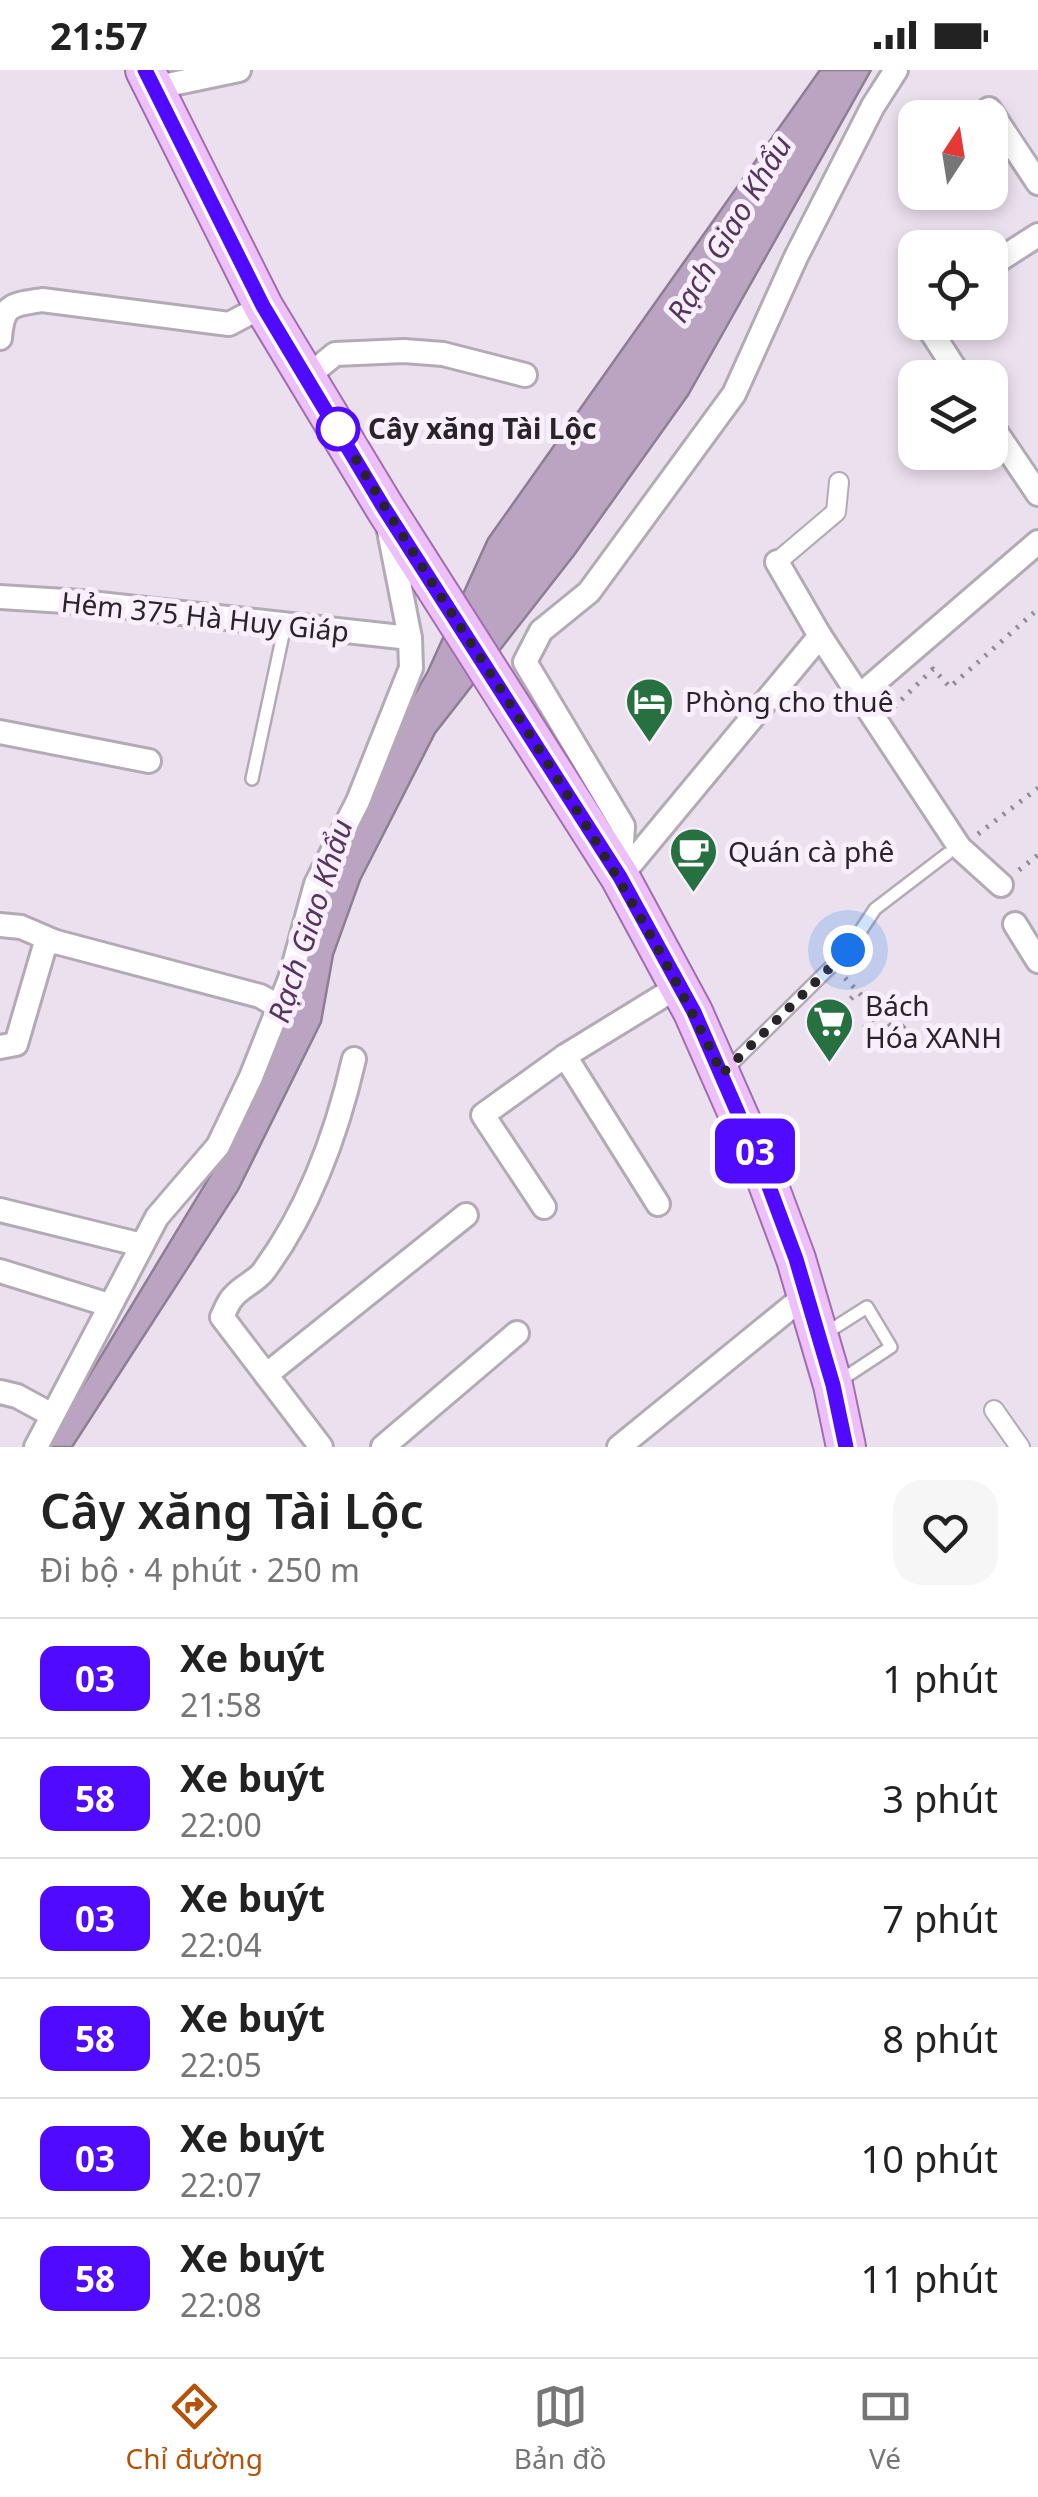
<!DOCTYPE html>
<html lang="vi">
<meta charset="utf-8">
<style>
body{margin:0;font-family:"Noto Sans",sans-serif;background:#f6f6f6;color:#222;height:100vh;display:flex;flex-direction:column;font-size:38px;white-space:nowrap}
*{box-sizing:border-box;margin:0}
p{font-size:32px;color:#767676}
.icon{flex:none;width:55px;height:55px;fill:none;stroke:currentColor;stroke-width:2;stroke-linecap:round;stroke-linejoin:round}
.map{position:relative;height:1377px;overflow:hidden}
.panel{display:flex;flex-direction:column;background:#fff;flex:1}
.panel>*{flex:none}
.badge{padding:0 20px;border-radius:15px;font-size:35px;line-height:65px}
.needle{width:65px;rotate:12deg}
.tools{position:absolute;left:898px;top:30px;display:grid;gap:20px}
.tools a{display:grid;place-items:center;width:110px;height:110px;border-radius:20px;background:#fff;box-shadow:0 5px 15px #0003;font-size:50px}
.you{position:absolute;width:50px;height:50px;margin:-25px;border:8px solid #fff;border-radius:50%;background:#1a73e8;box-shadow:0 0 0 15px #1a73e833}
.map>.badge{position:absolute;translate:-50% -50%;box-shadow:0 0 0 5px #fff}
.round{display:grid;place-items:center;flex:none;width:105px;height:105px;border-radius:30px;background:#f6f6f6}
.headline{display:flex;align-items:center;justify-content:space-between;height:170px;padding:0 40px}
h1{font-size:48px;font-weight:600;line-height:75px}
ul{padding:0;list-style:none}
li{display:flex;align-items:center;gap:30px;height:120px;padding:0 40px;border-top:2px solid #e0e0e0}
li div{flex:1}
li b{display:block;font-size:38px}
li em{font-style:normal}
li .badge{min-width:110px;font-weight:700;text-align:center}
.status{display:flex;justify-content:space-between;align-items:center;height:70px;padding:0 50px;background:#fff;direction:ltr}
.status svg{height:28px;fill:currentColor}
.dock{display:flex;justify-content:space-around;align-items:center;height:140px;border-top:2px solid #e0e0e0;background:#fff;font-size:28px;color:#767676}
.dock a{display:grid;justify-items:center;gap:5px}
.dock .current{color:#b45309}
.map>svg:first-child{display:block}
</style>
<div class="status"><b>21:57</b><svg viewBox="0 0 49 12"><path d="M0 12V9h3v3zM5 12V6h3v6zM10 12V3h3v9zM15 12V0h3v12zM26 1h20v11H26zM47 4h2v5h-2z"/></svg></div>
<div class="map">
<svg width="1038" height="1377" viewBox="0 0 1038 1377">
<rect width="100%" height="100%" fill="#ebe1ee"/>
<path fill="#baa4c1" stroke="#8e7e93" stroke-width="2.5" d="M820 0H871L688 325 574 485 435 663 360 810 333 885 321 952 238 1120 72 1377H46L247 1045 287 949 308 847 384 678 428 601 488 469Z"/>
<g fill="none" stroke-linecap="round" stroke-linejoin="round">
<defs>
<g id="service">
<path d="M252 709 285 555"/>
<path d="M725 1001 848 880 875 839 947 784"/>
<path d="M823 1265 867 1237 891 1277 838 1312"/>
</g>
<g id="pedestrian">
<path d="M777 492 836 442 839 412"/>
<path d="M994 1340 1020 1377"/>
</g>
<g id="minor">
<path d="M153 18 239 0"/>
<path d="M989 39 1038 113"/>
<path d="M990 196 1038 165"/>
<path d="M925 252 961 308"/>
<path d="M0 268C3 234 11 235 42 230L229 254 263 236"/>
<path d="M307 307 335 284 404 281 443 284 525 305"/>
<path d="M990 353 1038 424"/>
<path d="M777 492 820 566"/>
<path d="M0 527 81 532 410 568"/>
<path d="M859 626 1038 472"/>
<path d="M0 662 149 691"/>
<path d="M620 804 623 756 525 592 541 561 589 522 734 324 796 187 873 36 896 0"/>
<path d="M620 807 820 566 960 778 1001 815"/>
<path d="M1015 854 1038 891"/>
<path d="M0 855 21 857 56 872"/>
<path d="M0 977 16 974 45 875 56 872 260 926 280 937"/>
<path d="M565 986 658 1134"/>
<path d="M544 1137 483 1045 565 986 679 916"/>
<path d="M0 1140 142 1175"/>
<path d="M0 1201 109 1235"/>
<path d="M266 1305 466 1145"/>
<path d="M0 1322 17 1326 52 1345"/>
<path d="M36 1377 157 1147 218 1076 251 1007 290 909 316 814 358 731 411 598 410 568 389 461"/>
<path d="M321 1377 222 1247C225 1241 228 1232 233 1227 241 1217 255 1212 263 1202 309 1140 337 1063 354 989"/>
<path d="M383 1377 517 1263"/>
<path d="M619 1377 807 1224"/>
</g>
<path id="primary" d="M145 0 263 236 385 438 620 807 693 942 764 1103 796 1189 833 1315 846 1377"/>
</defs>
<use href="#service" stroke="#b3aab6" stroke-width="16"/>
<use href="#pedestrian" stroke="#b3aab6" stroke-width="22"/>
<use href="#minor" stroke="#b3aab6" stroke-width="28"/>
<use href="#primary" stroke="#a06db0" stroke-width="42"/>
<g stroke="#928b95" stroke-width="5" stroke-dasharray="2.5 8" stroke-linecap="butt">
<path d="M894 637 933 599 950 617 1038 539"/>
<path d="M978 764 1038 718"/>
<path d="M1019 800 1038 785"/>
<path d="M845 908 897 963 907 953"/>
<path d="M843 936 858 922"/>
<path d="M864 958 879 943"/>
</g>
<use href="#service" stroke="#fff" stroke-width="11"/>
<use href="#pedestrian" stroke="#fff" stroke-width="18"/>
<use href="#minor" stroke="#fff" stroke-width="22"/>
<use href="#primary" stroke="#edbffb" stroke-width="38"/>
</g>
<g fill="none" stroke-linecap="round" stroke-linejoin="round">
<defs>
<path id="line" d="M145 0 263 236 384 438 620 807 694 942 764 1103 796 1189 833 1315 846 1377"/>
</defs>
<use href="#line" stroke="#fff" stroke-width="22"/>
<use href="#line" stroke="#4f0aff" stroke-width="15"/>
<path stroke="#282429" stroke-width="10" stroke-dasharray="0 18" d="M338 359C464 575 616 777 722 1004L848 880"/>
</g>
<defs>
<symbol id="hotel-pin" viewBox="-11 -11 22 30"><path d="M0 17L-7.5 6A9.5 9.5 0 1 1 7.5 6Z" fill="#26713f" stroke="#f9eefc"/><path d="M-6-4.5h1.5V1H6V5H4.5V3h-9V5H-6ZM-4 0a1.8 1.8 0 1 1 3.6 0ZM.5 0V-2.5h3Q6-2.5 6 0Z" fill="#fff"/></symbol>
<symbol id="cafe-pin" viewBox="-11 -11 22 30"><path d="M0 17L-7.5 6A9.5 9.5 0 1 1 7.5 6Z" fill="#26713f" stroke="#f9eefc"/><path d="M-5.5-4.5H6V0H3Q3 3.5 0 3.5H-2.5Q-5.5 3.5-5.5 0ZM3-3.2v2h1.7v-2ZM-6 4.5H4V6H-6Z" fill="#fff"/></symbol>
<symbol id="supermarket-pin" viewBox="-11 -11 22 30"><path d="M0 17L-7.5 6A9.5 9.5 0 1 1 7.5 6Z" fill="#26713f" stroke="#f9eefc"/><path d="M-6-5.5h2.5l.6 2H6L4.5 2H-2.5L-4.4-4H-6ZM-1.5 3.2a1.3 1.3 0 1 0 .1 0ZM3 3.2a1.3 1.3 0 1 0 .1 0Z" fill="#fff"/></symbol>
</defs>
<g fill-rule="evenodd">
<use href="#hotel-pin" x="622" y="604" width="55" height="75"/>
<use href="#cafe-pin" x="666" y="754" width="55" height="75"/>
<use href="#supermarket-pin" x="802" y="924" width="55" height="75"/>
</g>
<circle fill="#fff" stroke="#4f0aff" stroke-width="5" cx="338" cy="359" r="20"/>
<g text-anchor="middle" stroke-width="10" stroke-linejoin="round" paint-order="stroke">
<g font-size="28" font-weight="bold" fill="#282429" stroke="#f9eefc" text-anchor="start">
<text x="368" y="369">Cây xăng Tài Lộc</text>
</g>
<g font-size="28" fill="#282429" stroke="#f9eefc">
<text transform="translate(205 547) rotate(6)" y="10">Hẻm 375 Hà Huy Giáp</text>
</g>
<g font-size="28" fill="#282429" stroke="#f9eefc" text-anchor="start">
<text x="685" y="642">Phòng cho thuê</text>
<text x="728" y="792">Quán cà phê</text>
<text x="865" y="946">Bách<tspan x="865" dy="32">Hóa XANH</tspan></text>
</g>
<g font-size="30" font-style="italic" fill="#55355e" stroke="#f9eefc">
<text transform="translate(730 159) rotate(-59)" y="10">Rạch Giao Khẩu</text>
<text transform="translate(311 851) rotate(-72)" y="10">Rạch Giao Khẩu</text>
</g>
</g>
</svg>
<div class="tools">
<a><svg class="needle" viewBox="-14 -14 28 28"><path d="M0-13l5 13h-10z" fill="#e53935"/><path d="M0 13l5-13h-10z" fill="#767676"/></svg></a>
<a><svg class="icon" aria-label="locate" viewBox="0 0 24 24"><circle cx="12" cy="12" r="6"/><path d="M12 2v4M12 18v4M2 12h4M18 12h4"/></svg></a>
<a><svg class="icon" aria-label="layers" viewBox="0 0 24 24"><path d="M12 4l9 5-9 5-9-5zM3 14l9 5 9-5"/></svg></a>
</div>
<div class="you" style="left:848px;top:880px"></div>
<b class="badge" style="left:755px;top:1081px;background:#4f0aff;color:#fff">03</b>
</div>
<section class="panel">
<div class="headline"><div><h1>Cây xăng Tài Lộc</h1><p>Đi bộ · 4 phút · 250 m</p></div><a class="round"><svg class="icon" aria-label="heart" viewBox="0 0 24 24"><path d="M12 20l-8-8c-3-5 5-10 8-4 3-6 11-1 8 4z"/></svg></a></div>
<ul>
<li><span class="badge" style="background:#4f0aff;color:#fff">03</span><div><b>Xe buýt</b><p>21:58</p></div><em>1 phút</em></li>
<li><span class="badge" style="background:#4f0aff;color:#fff">58</span><div><b>Xe buýt</b><p>22:00</p></div><em>3 phút</em></li>
<li><span class="badge" style="background:#4f0aff;color:#fff">03</span><div><b>Xe buýt</b><p>22:04</p></div><em>7 phút</em></li>
<li><span class="badge" style="background:#4f0aff;color:#fff">58</span><div><b>Xe buýt</b><p>22:05</p></div><em>8 phút</em></li>
<li><span class="badge" style="background:#4f0aff;color:#fff">03</span><div><b>Xe buýt</b><p>22:07</p></div><em>10 phút</em></li>
<li><span class="badge" style="background:#4f0aff;color:#fff">58</span><div><b>Xe buýt</b><p>22:08</p></div><em>11 phút</em></li>
</ul>
</section>
<nav class="dock">
<a class="current"><svg class="icon" aria-label="directions" viewBox="0 0 24 24"><path d="M12 3l9 9-9 9-9-9zM9 14v-3h6M13 9l2 2-2 2"/></svg>Chỉ đường</a>
<a><svg class="icon" aria-label="map" viewBox="0 0 24 24"><path d="M3 6l6-2 6 2 6-2v14l-6 2-6-2-6 2zM9 4v14M15 6v14"/></svg>Bản đồ</a>
<a><svg class="icon" aria-label="tickets" viewBox="0 0 24 24"><path d="M3 7h18v10H3zM15 7v10"/></svg>Vé</a>
</nav>
